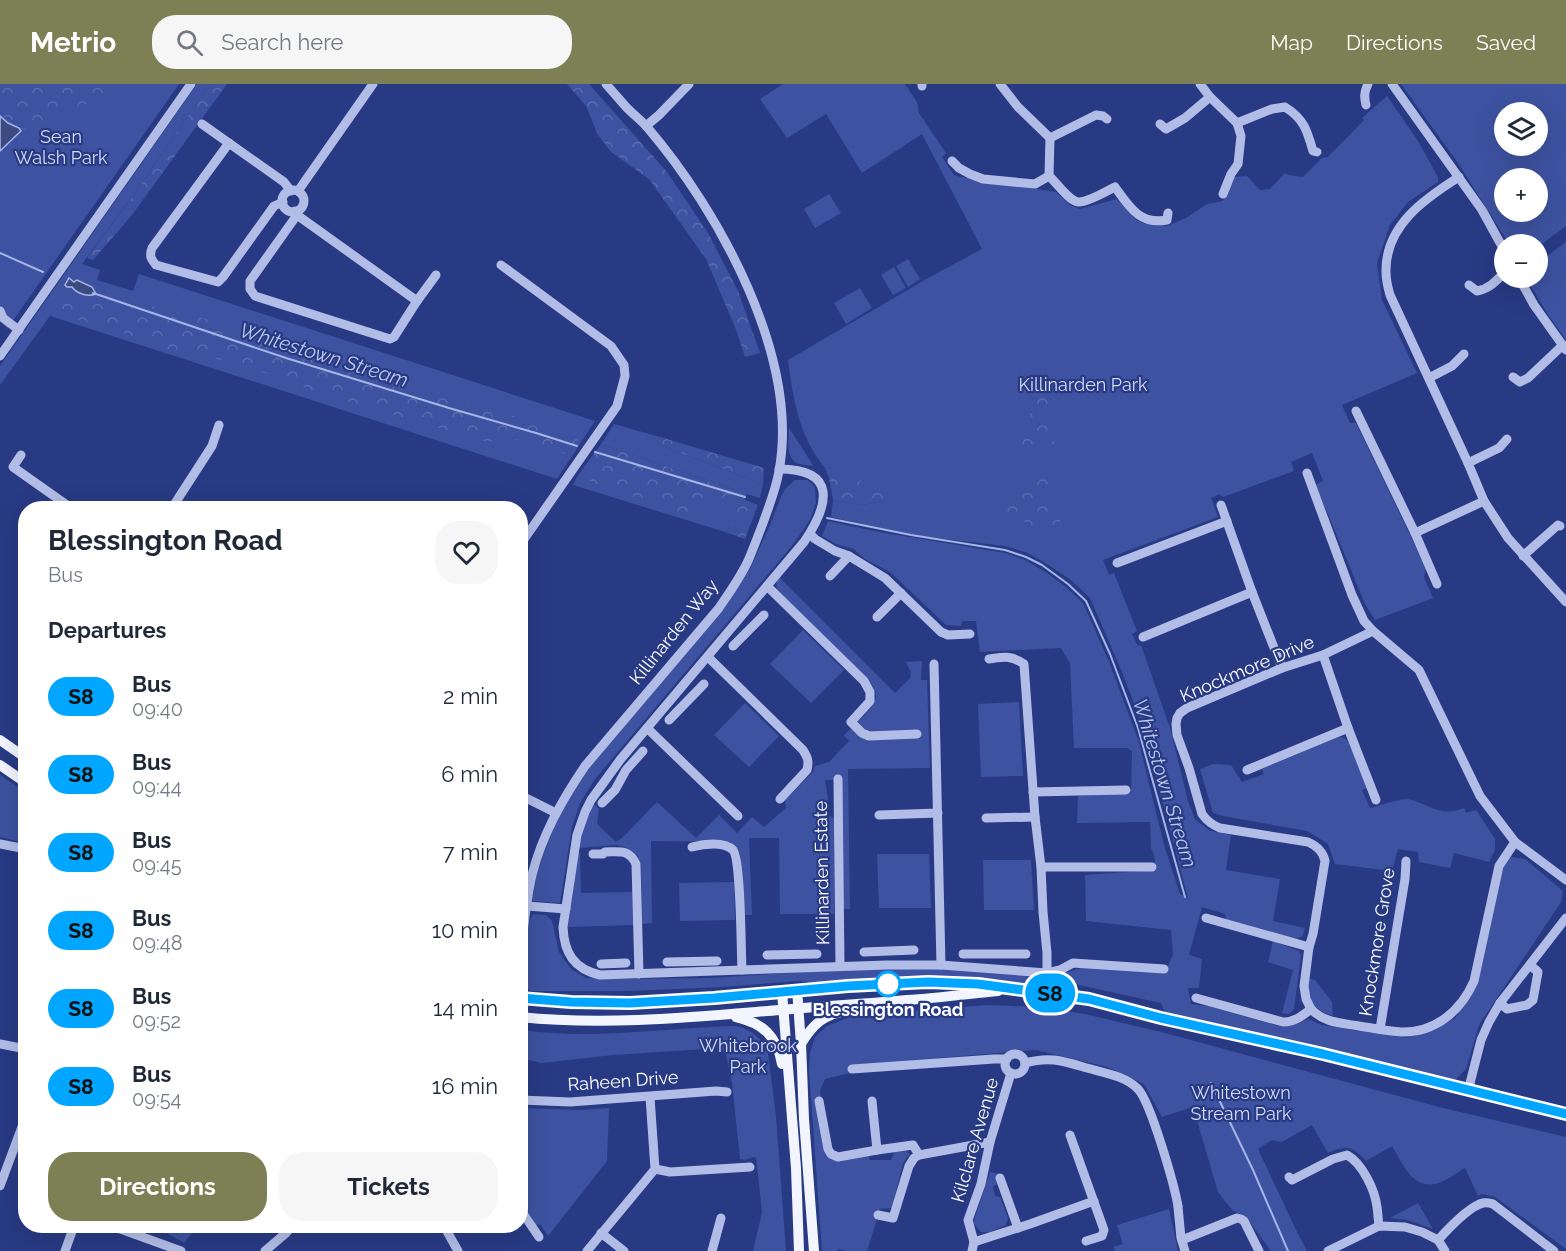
<!DOCTYPE html>
<meta charset="utf-8">
<style>
body{margin:0;font-family:Raleway,sans-serif;background:#f6f6f7;color:#1f2937;height:100vh;display:flex;flex-direction:column;font-size:22px;white-space:nowrap}
*{box-sizing:border-box;margin:0}
p{font-size:20px;color:#747a83}
.icon{flex:none;width:33px;height:33px;fill:none;stroke:currentColor;stroke-width:2;stroke-linecap:round;stroke-linejoin:round}
.map{position:relative;flex:1;overflow:hidden}
.drawer{position:absolute;left:18px;top:417px;width:510px;height:732px;display:flex;flex-direction:column;background:#fff;border-radius:24px;box-shadow:0 6px 24px #0002}
.drawer>*{flex:none}
.badge{padding:0 12px;border-radius:20px;font-size:21px;line-height:39px}
.fabs{position:absolute;left:1494px;top:18px;display:grid;gap:12px}
.fabs a{display:grid;place-items:center;width:54px;height:54px;border-radius:50%;background:#fff;box-shadow:0 6px 24px #0002;font-size:30px}
.map>.badge{position:absolute;translate:-50% -50%;box-shadow:0 0 0 3px #fff}
h2{padding:0 30px;font-size:22px;line-height:54px}
.round{display:grid;place-items:center;flex:none;width:63px;height:63px;border-radius:24px;background:#f6f6f7}
.headline{display:flex;align-items:center;justify-content:space-between;height:102px;padding:0 30px}
h1{font-size:28px;font-weight:700;line-height:45px}
.cta{display:flex;gap:12px;margin-top:auto;padding:12px 30px}
.cta a{flex:1;height:69px;border-radius:24px;background:#7d7f54;color:#fff;font-size:24px;font-weight:700;line-height:69px;text-align:center}
.cta a+a{background:#f6f6f7;color:#1f2937}
ul{padding:0;list-style:none}
li{display:flex;align-items:center;gap:18px;height:78px;padding:0 30px}
li div{flex:1}
li b{display:block;font-size:22px}
li em{font-style:normal}
li .badge{min-width:66px;font-weight:700;text-align:center}
header{display:flex;align-items:center;gap:36px;box-sizing:border-box;height:84px;padding:0 30px;background:#7d7f54;color:#fff}
header strong{font-size:28px}
nav{display:flex;gap:33px;margin-inline-start:auto;font-size:21px}
.search{width:420px;height:54px;background:#f6f6f7;display:flex;align-items:center;gap:15px;box-sizing:border-box;padding:0 21px;border-radius:24px;color:#747a83;font-size:22px}
.map>svg:first-child{display:block}
</style>
<header>
<strong>Metrio</strong>
<div class="search"><svg class="icon" aria-label="search" viewBox="0 0 24 24"><circle cx="10" cy="10" r="6"/><path d="M15 15l6 6"/></svg>Search here</div>
<nav><a>Map</a><a>Directions</a><a>Saved</a></nav>
</header>
<div class="map">
<svg width="1566" height="1167" viewBox="0 0 1566 1167">
<defs>
<pattern id="forest-crowns" width="20" height="18" patternUnits="userSpaceOnUse" patternTransform="scale(1.5)"><rect width="20" height="18" fill="#3d52a0"/><path d="M2 6a3 3 0 1 1 6 0M12 15a3 3 0 1 1 6 0" fill="none" stroke="#5a6cae"/></pattern>
</defs>
<rect width="100%" height="100%" fill="#283a84"/>
<g fill="#3d52a0" fill-rule="evenodd">
<path d="M0 0H179L7 245 0 235Z"/>
<path d="M197 0H210L135 109 82 180 100 186 97 196 133 207 139 190 595 337 557 395 50 232 0 301V282Z"/>
<path d="M783 0H905L917 18 919 29 946 69 942 73 954 91 961 93 1056 108 1070 121 1080 125 1117 115 1136 136 1146 140 1167 142 1186 134 1207 120 1223 117 1233 93 1247 92 1260 106 1270 105 1285 89 1288 91 1303 93 1322 74 1328 73 1364 36 1362 34 1387 12 1418 57 1438 93V98L1408 118 1390 141 1377 179 1382 216 1417 289 1342 321 1350 339H1356L1426 484 1424 493 1433 514 1375 536 1365 520 1316 401 1323 397 1312 369 1291 378 1294 387 1223 413 1219 410 1211 414 1218 433 1103 476 1109 491 1114 489 1137 547 1132 550 1138 562 1141 561 1170 644 1188 717 1195 735 1210 747 1231 751 1226 786 1280 795 1273 837 1305 844 1302 853 1295 855 1226 836 1225 830 1202 823 1189 871 1202 875 1199 904H1188L1191 920 1208 922 1283 943 1297 940 1308 935 1322 941 1406 954 1434 946 1455 934 1473 910 1483 877 1502 783 1511 773 1525 775 1563 807 1561 818 1479 941 1466 985 1454 997 1165 929 1161 919 1047 894 1046 901H1001L912 905 798 897 722 903 628 907H531L521 900 529 837 533 830 546 831 552 837 559 868 571 885 586 894 623 895 711 894 851 885H941L1007 889 1031 893H1045L1047 894 1084 883 1165 889 1173 870 1171 846 1086 837 1085 791 1156 786 1154 771 1151 764 1150 738 1077 739 1078 712 1131 709 1132 667 1127 664H1074L1070 579 1061 564 980 568 976 537H962L961 542 946 541 890 488 865 475 853 465 836 460 822 452 828 437 874 447 1005 469 1025 476 1047 489 1066 503 1083 519 1108 575 1139 658 1164 761 1180 810 1188 814 1142 641 1122 588 1090 514 1071 496 1050 482 1028 469 1005 462 911 451 831 433 833 416 863 421 892 415 832 383 825 384C799 353 793 315 788 276L928 194 982 165 922 50 862 89 826 30 787 54 760 15Z"/>
<path d="M1401 0H1566V142L1538 163V160H1509L1458 79ZM1538 28V62H1504V28ZM1504 94H1538V128H1504Z"/>
<path d="M829 110 841 129 815 144 804 125Z"/>
<path d="M1566 158V256L1549 232 1526 194H1538V179Z"/>
<path d="M908 175 920 195 908 203 896 182Z"/>
<path d="M894 183 906 204 893 211 881 191Z"/>
<path d="M860 204 872 224 846 240 834 219Z"/>
<path d="M614 340 660 353 657 360 763 400 760 414 747 410 737 435 725 448 573 401 577 393 610 404 703 422 733 405 601 360Z"/>
<path d="M789 344 813 381 812 382C808 381 801 381 797 379 785 373 789 355 789 344Z"/>
<path d="M795 396H808L815 403 816 419 810 436 791 463 595 695 580 719 572 743 560 819 532 817 536 792 545 766 560 728 579 693 723 526 750 485 771 439 781 412 786 404Z"/>
<path d="M779 493 895 609 910 594 911 589 906 578 922 577 921 596H927L930 684 848 685 850 825H842L839 696H825L828 715 826 730 834 734V830H780L779 754H749L752 831H743L740 769 738 765 729 758 651 757 652 839 642 840 641 779 636 770 625 763 616 761 578 764 581 748 592 718 599 725 597 740 616 758 622 754 657 718 696 754 719 731 737 749 752 733 764 743 786 724 785 716 813 688 815 682 829 678 849 657 844 651C853 643 874 624 876 613 876 606 872 600 868 595L781 510 777 505 776 495Z"/>
<path d="M803 546 844 586 811 619 770 580Z"/>
<path d="M1019 618 1023 692 981 693 978 620Z"/>
<path d="M745 619 779 652 749 683 714 651Z"/>
<path d="M1339 653 1346 655 1350 661 1367 704 1362 706 1370 724C1379 722 1399 714 1408 715 1430 720 1440 734 1464 724L1466 729 1476 726 1495 755V766L1489 778 1454 769 1450 784 1419 778 1418 768 1398 765 1392 787 1335 780 1328 760 1307 747 1223 732 1213 729 1200 685 1213 680 1231 681 1242 698 1264 690 1262 685Z"/>
<path d="M0 691 25 708V759L0 753Z"/>
<path d="M577 768 580 769 581 809 633 808 634 841 568 843Z"/>
<path d="M877 770H929L931 824H879Z"/>
<path d="M983 776H1031L1034 826H984Z"/>
<path d="M734 798 735 836 680 837 679 799Z"/>
<path d="M1273 857 1299 867 1301 872 1294 925 1289 930 1282 929 1293 886 1268 878Z"/>
<path d="M1308 894 1315 896 1332 918 1333 932C1311 924 1307 918 1308 894Z"/>
<path d="M987 921 1042 923 1085 930 1161 948 1443 1024 1566 1053V1165L1495 1113 1481 1110 1478 1112 1465 1084C1457 1089 1443 1099 1435 1100 1411 1104 1402 1078 1392 1062L1366 1077C1353 1062 1346 1061 1328 1069L1312 1041 1282 1058 1272 1056 1258 1065 1297 1148 1307 1167H1271L1246 1133 1232 1126 1218 1108 1193 1023 1162 1033 1144 1000 1107 983 1036 966 851 981 854 988 825 995 820 1007 829 1073 869 1072 870 1076H891L894 1068 906 1067 910 1070 903 1079 892 1124 880 1125 867 1167H846L839 1165 837 1167H822L809 987 810 969 815 953 827 942 853 932Z"/>
<path d="M735 942C751 945 762 954 768 969L776 1032 786 1167H753L761 1133 762 1127 756 1074 754 1073 745 1076 740 1075 732 999 726 971 720 964 613 971 541 979 521 974V946C592 956 663 944 735 942Z"/>
<path d="M520 1024 581 1026 609 1024 607 1077 548 1152 540 1140 536 1142 521 1115Z"/>
<path d="M990 1088 1003 1091 997 1094V1100L993 1103 995 1112 1000 1113 1008 1134 1006 1141 990 1148H981L973 1139Z"/>
<path d="M1418 1119 1433 1145 1407 1136 1390 1134Z"/>
<path d="M1169 1125 1178 1167H1115L1113 1163 1123 1160 1117 1141Z"/>
<path d="M174 1142H198L184 1159 168 1150Z"/>
</g>
<g fill="url(#forest-crowns)">
<path d="M0 0H119L94 17 25 46 11 39 0 30Z"/>
<path d="M210 0H227L132 131 93 176 87 174 135 109Z"/>
<path d="M567 0H589L667 88 708 149 738 207 760 269 745 273 735 243 706 175 649 95 611 68 598 51 586 22Z"/>
<path d="M72 210 124 226 143 220 226 240 253 257 286 269 365 291C383 290 402 298 417 306L502 328 579 356 565 370 521 355 487 358 322 310 262 288 196 269 167 265 129 251 56 229V223L60 211Z"/>
<path d="M1039 307H1049L1054 360C1042 370 1035 371 1020 367L1021 354Z"/>
<path d="M660 353 764 384 763 400 657 360Z"/>
<path d="M601 360 733 405 725 421 703 422 693 434 577 393Z"/>
<path d="M1045 381 1048 400 1064 449 1049 451 1036 445 1003 424C1012 406 1028 392 1045 381Z"/>
<path d="M832 383 843 387 893 415 863 421 833 416 829 394 825 384Z"/>
<path d="M743 412V415L758 421 745 455 725 448 737 435 733 422Z"/>
</g>
<g fill="#3c4a80" stroke="#a6b5e7" stroke-width="1.5">
<path d="M0 32 8 39 19 44 21 47 0 67Z"/>
<path d="M69 194 74 198 77 196 92 203 96 210C88 213 77 210 72 203H67L65 201Z"/>
</g>
<g fill="none" stroke-linecap="round" stroke-linejoin="round">
<g stroke="#a6b5e7" stroke-width="2">
<path d="M0 169 43 188"/>
<path d="M93 209 286 274 449 324 536 349 577 362"/>
<path d="M595 368 745 413"/>
<path d="M827 434 911 451 1005 466 1026 473 1042 481 1068 500 1086 517 1110 570 1138 644 1185 813"/>
<path d="M1211 999 1253 1086 1288 1167"/>
</g>
<g stroke="#b2bde7" stroke-width="9">
<path d="M922 0V2"/>
<path d="M1000 0 1018 23 1050 54 1049 92C1056 98 1069 117 1078 118 1087 119 1107 107 1115 103 1130 124 1140 141 1167 136L1168 129"/>
<path d="M1200 0 1210 13 1237 39 1241 52 1238 80 1231 90 1223 110"/>
<path d="M1392 0 1482 126 1504 166"/>
<path d="M1366 21C1364 13 1364 8 1368 0"/>
<path d="M1237 39 1272 25 1285 23C1304 35 1307 46 1313 67L1317 68"/>
<path d="M202 40 284 98 291 107"/>
<path d="M1160 40 1166 45 1185 34 1210 13"/>
<path d="M646 42 659 31 689 0"/>
<path d="M1050 54 1096 31 1103 32 1107 35"/>
<path d="M229 59 152 164C149 172 151 175 156 181L218 198 223 193 274 122 283 118"/>
<path d="M952 77 959 84 970 90 983 95 1035 100 1049 92"/>
<path d="M1459 93C1424 115 1385 142 1386 188 1386 196 1388 204 1390 211L1468 379 1484 417 1508 454 1566 518"/>
<circle cx="293" cy="117" r="11"/>
<path d="M298 107 373 0"/>
<path d="M295 127 297 131 417 217 394 253 390 255 255 212 250 205V197L297 131"/>
<path d="M501 181 611 262 624 281 625 292 617 322 520 461"/>
<path d="M1519 194 1534 221 1566 266"/>
<path d="M1469 201 1477 207C1489 205 1496 197 1504 189"/>
<path d="M417 217 436 191"/>
<path d="M0 227 3 234 19 246"/>
<path d="M0 272 191 0"/>
<path d="M1513 293 1520 298 1528 294 1563 261"/>
<path d="M1429 294 1452 282 1464 270"/>
<path d="M1356 327 1415 449 1437 500"/>
<path d="M21 371 13 383 71 424"/>
<path d="M1468 379 1499 364 1507 355"/>
<path d="M779 385C838 385 829 421 804 458L620 676 591 716 585 728 577 751 563 843C564 869 574 885 600 891L887 881H941L1047 889V869L1043 828 1041 783 1035 733 1024 580C1011 571 1004 573 989 575"/>
<path d="M1307 389 1352 511 1364 537 1373 547 1419 586 1480 712 1515 758 1566 796"/>
<path d="M1221 421 1252 508 1282 584"/>
<path d="M172 424 212 362 219 341"/>
<path d="M1415 449 1484 417"/>
<path d="M810 450 815 455 835 467 849 472 885 494 941 548 948 551 970 550"/>
<path d="M1523 472 1558 441 1560 442"/>
<path d="M1117 479 1227 437"/>
<path d="M830 492 849 472"/>
<path d="M767 502 864 597 870 608V617L851 638 862 649 869 652 917 650"/>
<path d="M877 533 901 509"/>
<path d="M1143 553 1252 508"/>
<path d="M733 562 764 531"/>
<path d="M1323 571 1348 644 1376 716"/>
<path d="M708 573 803 666C808 674 809 677 807 686L780 715"/>
<path d="M934 580 941 881"/>
<path d="M669 636 704 600"/>
<path d="M647 644 738 732"/>
<path d="M1247 686 1348 644"/>
<path d="M838 695 840 882"/>
<path d="M1033 708 1126 706"/>
<path d="M520 711 556 729"/>
<path d="M602 719 615 706 626 686 643 667"/>
<path d="M879 731 938 729"/>
<path d="M986 734 1035 733"/>
<path d="M0 760 26 765"/>
<path d="M692 763C703 760 724 757 733 766 741 775 741 868 742 886"/>
<path d="M593 770H603L605 768C620 768 629 765 636 780L639 890"/>
<path d="M1041 783H1152"/>
<path d="M527 822 566 825"/>
<path d="M1206 834 1309 863"/>
<path d="M864 868 914 866"/>
<path d="M520 870C524 844 526 817 532 791 542 751 562 716 585 682L719 524C729 509 740 494 748 477 753 465 758 452 763 439 769 422 776 405 779 387 800 273 719 127 647 43 641 36 633 30 627 24 620 16 613 8 606 0"/>
<path d="M963 870H1026"/>
<path d="M767 871 817 870"/>
<path d="M667 878 717 877"/>
<path d="M601 880 626 879"/>
<path d="M1047 889 1060 886 1073 879 1164 885"/>
<path d="M1196 914 1283 938C1295 938 1302 932 1311 925 1324 939 1342 939 1359 942 1373 944 1387 947 1401 948 1435 949 1461 927 1474 897L1499 782 1515 758"/>
<path d="M1500 919 1507 925 1527 921 1533 916 1538 888 1530 881"/>
<path d="M1311 925 1306 915 1304 902 1309 863 1313 850 1325 777C1323 767 1317 762 1308 758L1220 744C1212 741 1207 737 1202 730L1189 684 1177 651 1176 640 1177 634 1180 629 1187 624 1282 584 1323 571 1373 547"/>
<path d="M1380 945 1405 795 1406 777"/>
<path d="M0 960 26 965"/>
<circle cx="1015" cy="980" r="10"/>
<path d="M1025 979C1050 972 1063 977 1087 984 1105 989 1125 992 1138 1005 1151 1019 1174 1100 1178 1122"/>
<path d="M852 985 994 975H1007"/>
<path d="M1468 1007 1481 956 1489 938 1500 919 1566 834"/>
<path d="M520 1016 570 1018 716 1007 727 1008"/>
<path d="M819 1017 828 1065 831 1070 838 1073 877 1066 913 1061 919 1071"/>
<path d="M872 1017 877 1066"/>
<path d="M1070 1051 1104 1146 1102 1152 1086 1157"/>
<path d="M655 1085 670 1088 750 1083"/>
<path d="M1289 1093 1292 1096 1333 1075 1347 1071C1362 1079 1375 1106 1377 1123 1378 1129 1378 1135 1379 1142"/>
<path d="M1000 1094 1018 1144"/>
<path d="M0 1102 26 1032"/>
<path d="M1178 1123 1181 1154 1185 1167"/>
<path d="M520 1125 539 1153"/>
<path d="M878 1131 893 1134 909 1082 914 1074 919 1071 990 1058"/>
<path d="M112 1142 181 1167"/>
<path d="M444 1142 458 1167"/>
<path d="M601 1149 624 1167"/>
<path d="M1182 1156 1237 1134 1241 1135 1244 1137 1259 1167"/>
<path d="M1438 1156C1448 1145 1469 1122 1483 1119 1488 1118 1488 1119 1493 1120L1554 1167"/>
<path d="M974 1158 1030 1140 1094 1117"/>
<path d="M65 1167 74 1142"/>
<path d="M265 1167 286 1149 292 1142"/>
<path d="M587 1167 655 1085 650 1013"/>
<path d="M712 1167 721 1134"/>
<path d="M972 1167 974 1158 968 1136 981 1100 990 1058 1011 989"/>
<path d="M1328 1167 1379 1142 1405 1143 1422 1148 1438 1156 1445 1167"/>
</g>
<g stroke="#f3f5fe" stroke-width="10">
<path d="M0 656 26 674"/>
<path d="M0 681 26 699"/>
<path d="M797 905 801 960 804 1035 814 1167"/>
<path d="M782 908 796 1084 799 1167"/>
<path d="M520 914 571 918 630 919 714 914 848 902 929 898 978 900 1089 915 1161 934 1323 970 1566 1030"/>
<path d="M520 933C606 942 694 933 780 926 822 922 865 920 907 916 938 914 968 910 998 907"/>
<path d="M736 933C763 939 777 952 782 980"/>
<path d="M801 960C813 940 824 930 847 927"/>
</g>
</g>
<g fill="none" stroke-linecap="round" stroke-linejoin="round">
<defs>
<path id="line" d="M520 914 571 918 630 919 714 914 848 902 928 898 978 900 1089 915 1161 934 1323 970 1566 1030"/>
</defs>
<use href="#line" stroke="#fff" stroke-width="14"/>
<use href="#line" stroke="#00a6ff" stroke-width="9"/>
</g>
<circle fill="#fff" stroke="#00a6ff" stroke-width="3" cx="888" cy="900" r="12"/>
<g text-anchor="middle" stroke-width="4.5" stroke-linejoin="round" paint-order="stroke">
<g font-size="18" fill="#d5dcf6" stroke="#283a84">
<text x="61" y="59">Sean<tspan x="61" dy="21">Walsh Park</tspan></text>
<text x="1083" y="307">Killinarden Park</text>
<text x="748" y="968">Whitebrook<tspan x="748" dy="21">Park</tspan></text>
<text x="1241" y="1015">Whitestown<tspan x="1241" dy="21">Stream Park</tspan></text>
</g>
<g font-size="18" fill="#fff" stroke="#283a84">
<text transform="translate(674 548) rotate(-51)" y="6">Killinarden Way</text>
<text transform="translate(1247 585) rotate(-23)" y="6">Knockmore Drive</text>
<text transform="translate(822 789) rotate(-91)" y="6">Killinarden Estate</text>
<text transform="translate(1377 858) rotate(-81)" y="6">Knockmore Grove</text>
<text transform="translate(623 997) rotate(-4)" y="6">Raheen Drive</text>
<text transform="translate(975 1056) rotate(-74)" y="6">Kilclare Avenue</text>
</g>
<g font-size="18" font-weight="bold" fill="#fff" stroke="#283a84">
<text x="888" y="932">Blessington Road</text>
</g>
<g font-size="20" font-style="italic" fill="#bdc8ee" stroke="#283a84">
<text transform="translate(324 271) rotate(17)" y="7">Whitestown Stream</text>
<text transform="translate(1165 699) rotate(73)" y="7">Whitestown Stream</text>
</g>
</g>
</svg>
<div class="fabs">
<a><svg class="icon" aria-label="layers" viewBox="0 0 24 24"><path d="M12 4l9 5-9 5-9-5zM3 14l9 5 9-5"/></svg></a>
<a>+</a>
<a>−</a>
</div>
<b class="badge" style="left:1050px;top:909px;background:#00a6ff;color:#111">S8</b>
<section class="drawer">
<div class="headline"><div><h1>Blessington Road</h1><p>Bus</p></div><a class="round"><svg class="icon" aria-label="heart" viewBox="0 0 24 24"><path d="M12 20l-8-8c-3-5 5-10 8-4 3-6 11-1 8 4z"/></svg></a></div>
<h2>Departures</h2>
<ul>
<li><span class="badge" style="background:#00a6ff;color:#111">S8</span><div><b>Bus</b><p>09:40</p></div><em>2 min</em></li>
<li><span class="badge" style="background:#00a6ff;color:#111">S8</span><div><b>Bus</b><p>09:44</p></div><em>6 min</em></li>
<li><span class="badge" style="background:#00a6ff;color:#111">S8</span><div><b>Bus</b><p>09:45</p></div><em>7 min</em></li>
<li><span class="badge" style="background:#00a6ff;color:#111">S8</span><div><b>Bus</b><p>09:48</p></div><em>10 min</em></li>
<li><span class="badge" style="background:#00a6ff;color:#111">S8</span><div><b>Bus</b><p>09:52</p></div><em>14 min</em></li>
<li><span class="badge" style="background:#00a6ff;color:#111">S8</span><div><b>Bus</b><p>09:54</p></div><em>16 min</em></li>
</ul>
<div class="cta"><a>Directions</a><a>Tickets</a></div>
</section>
</div>
